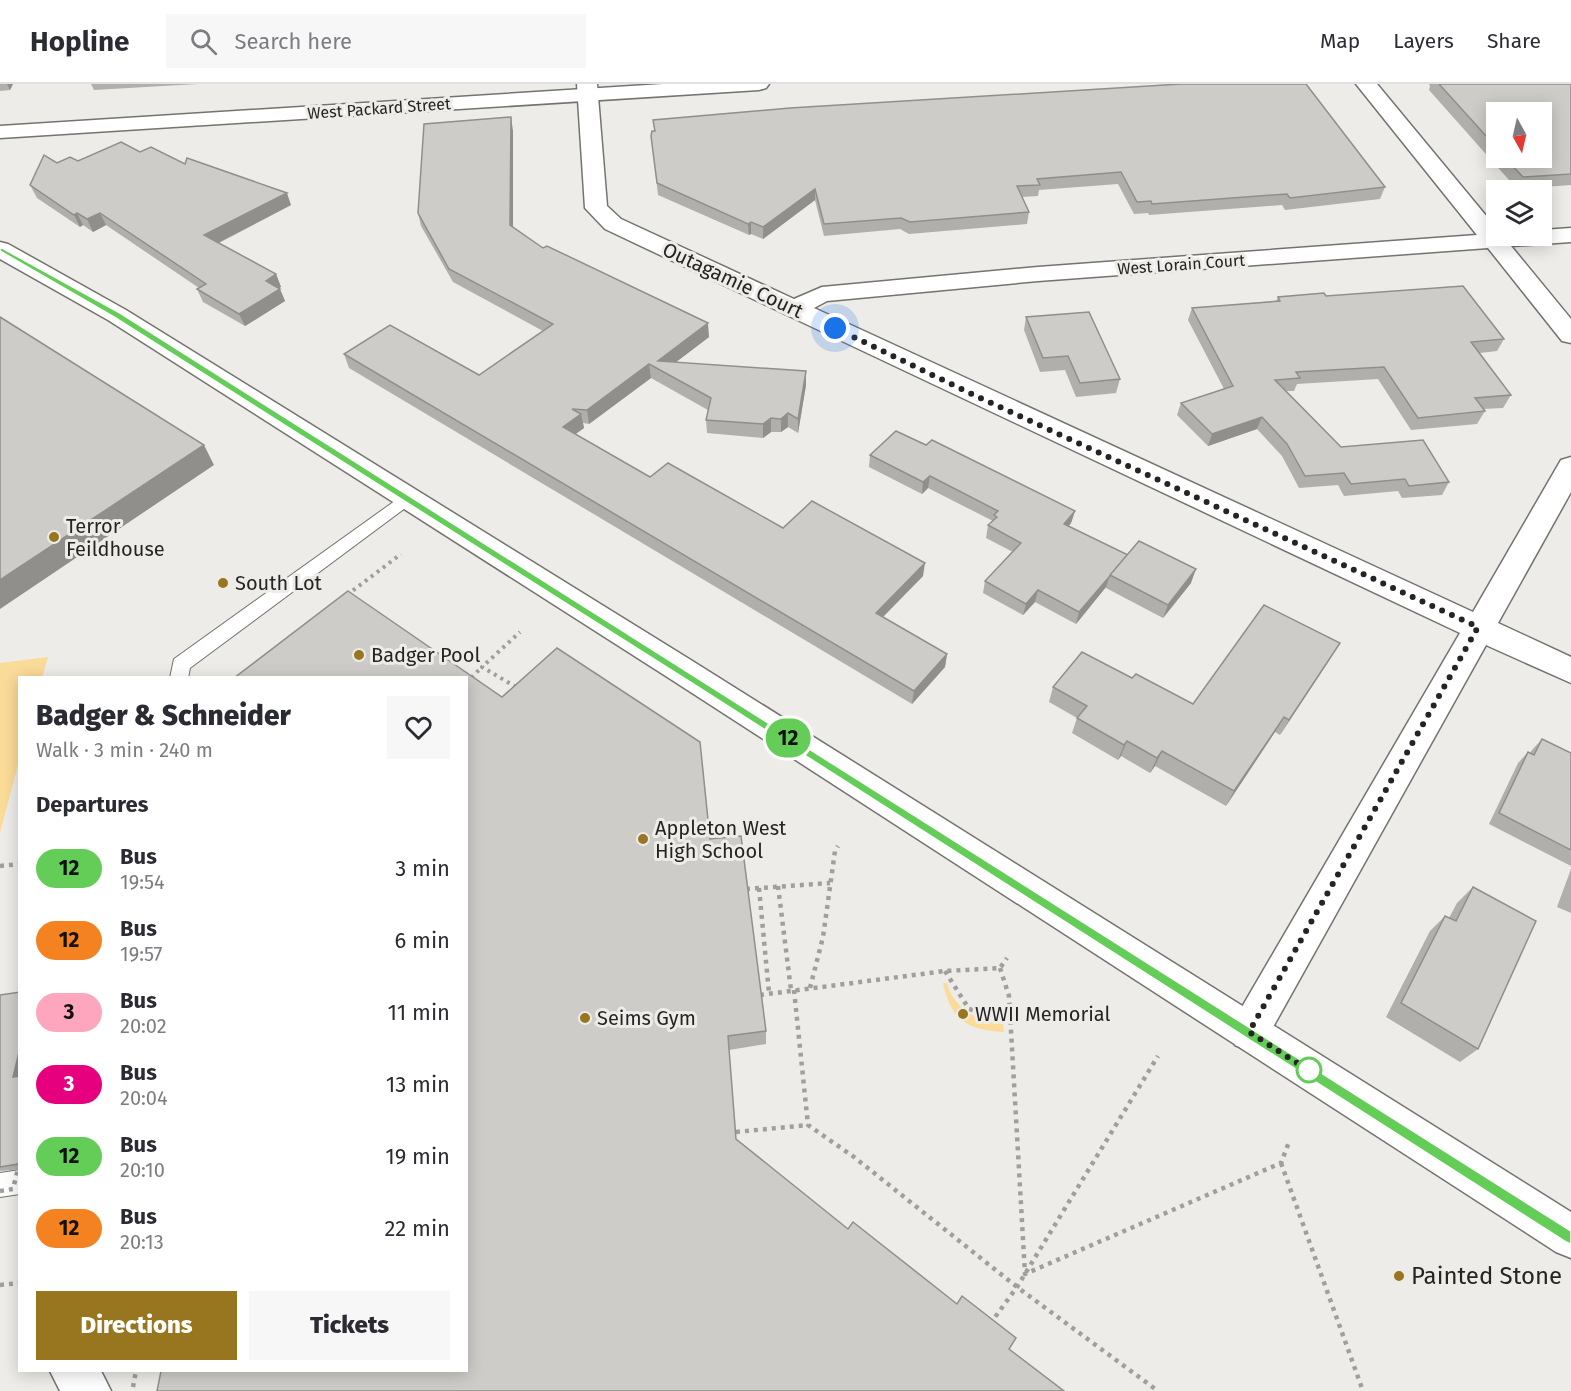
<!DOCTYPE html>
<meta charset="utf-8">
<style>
body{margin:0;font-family:"Fira Sans",sans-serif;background:#f7f7f7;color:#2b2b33;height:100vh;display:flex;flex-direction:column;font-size:22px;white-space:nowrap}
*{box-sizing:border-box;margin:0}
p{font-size:20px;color:#7c7c81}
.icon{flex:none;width:33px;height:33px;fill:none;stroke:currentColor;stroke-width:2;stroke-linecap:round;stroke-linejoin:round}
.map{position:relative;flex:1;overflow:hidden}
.side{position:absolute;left:18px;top:592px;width:450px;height:696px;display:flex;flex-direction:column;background:#fff;border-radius:0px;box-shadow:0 3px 15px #0003}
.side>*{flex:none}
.badge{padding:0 12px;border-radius:20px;font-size:21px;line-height:39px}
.needle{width:39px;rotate:172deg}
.buttons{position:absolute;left:1486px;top:18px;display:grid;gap:12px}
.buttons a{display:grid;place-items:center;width:66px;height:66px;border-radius:0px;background:#fff;box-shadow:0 3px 15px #0003;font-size:30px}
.you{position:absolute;width:30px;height:30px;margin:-15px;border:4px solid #fff;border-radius:50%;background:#1a73e8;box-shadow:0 0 0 9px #1a73e833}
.map>.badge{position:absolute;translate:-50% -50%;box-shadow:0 0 0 3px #fff}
h2{padding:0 18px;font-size:22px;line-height:54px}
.round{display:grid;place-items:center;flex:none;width:63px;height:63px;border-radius:0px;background:#f7f7f7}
.head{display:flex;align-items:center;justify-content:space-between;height:102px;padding:0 18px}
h1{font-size:28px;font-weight:800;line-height:45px}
.primary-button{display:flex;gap:12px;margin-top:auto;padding:12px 18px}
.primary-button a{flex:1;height:69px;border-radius:0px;background:#98761f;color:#fff;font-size:24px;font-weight:800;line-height:69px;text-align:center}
.primary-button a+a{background:#f7f7f7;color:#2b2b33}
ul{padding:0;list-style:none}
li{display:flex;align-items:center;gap:18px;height:72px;padding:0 18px}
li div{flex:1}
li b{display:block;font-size:22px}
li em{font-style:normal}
li .badge{min-width:66px;font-weight:700;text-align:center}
header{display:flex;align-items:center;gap:36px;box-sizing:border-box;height:84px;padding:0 30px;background:#fff;border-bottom:2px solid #e1e1e2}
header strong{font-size:28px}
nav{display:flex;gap:33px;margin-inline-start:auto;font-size:21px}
.search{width:420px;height:54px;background:#f7f7f7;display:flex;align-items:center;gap:15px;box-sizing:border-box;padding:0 21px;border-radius:0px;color:#7c7c81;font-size:22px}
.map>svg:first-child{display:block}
</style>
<header>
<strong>Hopline</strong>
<div class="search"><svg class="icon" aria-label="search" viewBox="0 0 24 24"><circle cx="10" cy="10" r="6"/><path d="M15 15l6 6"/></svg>Search here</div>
<nav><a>Map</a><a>Layers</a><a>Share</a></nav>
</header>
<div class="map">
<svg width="1571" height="1307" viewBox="0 0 1571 1307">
<rect width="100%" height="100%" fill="#eeece8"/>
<g fill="#fadb98">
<path d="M48 573 42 594H20L19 677 0 749V579Z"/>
<path d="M943 899H947C954 926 978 937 1003 940L1004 948C967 946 951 936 943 899Z"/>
</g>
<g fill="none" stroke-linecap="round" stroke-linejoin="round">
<defs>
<g id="service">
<path d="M406 409 414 415 412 419 190 584 188 594H170L174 575Z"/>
<path d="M20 1086V1110L0 1113V1089Z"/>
</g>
<g id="minor">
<path d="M577 0H597L607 122 621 135 794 215 822 203 1038 183 1477 151 1356 0H1377L1497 145V152H1542V146L1571 144V158L1511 162 1571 235V259L1562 257 1488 164 1038 197 827 217 814 224 1473 528 1561 376 1571 373V408L1498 539 1571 573V599L1486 561 1263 961 1249 967 1235 961 1230 948 1235 935 1460 549 605 145 585 124Z"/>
<path d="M50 1287H101L111 1307H60Z"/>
</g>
<path id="tertiary" d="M663 0H769L766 4 759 6 0 54V42Z"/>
<path id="secondary" d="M0 158 8 160 126 226 694 578 1571 1128V1174L1556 1168 672 596 108 236 0 175Z"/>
</defs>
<use href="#service" stroke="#74736f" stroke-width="2"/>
<use href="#minor" stroke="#74736f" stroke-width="3"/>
<use href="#tertiary" stroke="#74736f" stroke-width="3"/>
<use href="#secondary" stroke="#74736f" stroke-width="3"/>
<g stroke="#a19f9c" stroke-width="4" stroke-dasharray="3 4.5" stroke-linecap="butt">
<path d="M347 511 401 470"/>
<path d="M466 599 482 583"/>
<path d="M516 603 482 583 520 548"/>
</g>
<g stroke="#a19f9c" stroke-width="4.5" stroke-dasharray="4 5" stroke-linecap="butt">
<path d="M0 782 20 780"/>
<path d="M778 802 791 906"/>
<path d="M759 804 769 909"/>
<path d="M746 805 830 799"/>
<path d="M1000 884 1009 912 1025 1190 1281 1079 1289 1058"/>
<path d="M945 887 969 925 1011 938"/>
<path d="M810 904 823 853 835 767 838 762"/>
<path d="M794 906 808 1041 854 1073 1017 1203 1158 1307"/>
<path d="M760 911 945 887 1000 884 1007 874"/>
<path d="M736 1048 808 1041"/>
<path d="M1281 1079 1363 1307"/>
<path d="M0 1201 20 1199"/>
<path d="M990 1240 1017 1203 1158 972"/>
<path d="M133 1303 136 1287"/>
</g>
<use href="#service" fill="#fff" fill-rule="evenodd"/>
<use href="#minor" fill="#fff" fill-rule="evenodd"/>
<use href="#tertiary" fill="#fff" fill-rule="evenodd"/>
<use href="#secondary" fill="#fff" fill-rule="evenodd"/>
<path stroke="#a19f9c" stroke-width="4.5" stroke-dasharray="4 5" stroke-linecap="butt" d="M0 1107 13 1105 18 1085"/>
</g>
<g fill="#b0afac" fill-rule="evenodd">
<path d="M0 0H13L10 6 0 7Z"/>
<path d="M91 0H198L94 6Z"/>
<path d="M1429 0H1571V101L1517 105 1429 6 1430 2ZM1497 28 1542 74H1497Z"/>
<path d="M513 47V143L543 164 709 253 676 278 806 301 798 349 788 343 781 348H771L763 354 707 349 706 336 708 326 651 294 589 340 583 339 584 344 575 350 650 393 783 444 923 492 883 533 947 570 945 583 912 620 349 284 344 270 479 291 543 247 453 198 421 142 418 129Z"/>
<path d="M651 52 1385 103 1380 115 1285 126 1282 121 1149 131 1148 129 1134 130 1118 100 1039 106 1038 112 1022 113 1029 128 1027 140 909 150 900 145 824 152 815 116 763 155 751 150 749 151 658 111Z"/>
<path d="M140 68 185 80 291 121 219 159 276 190 281 203 279 204 285 217 245 242 203 218 197 205 199 204 106 141 93 148 83 141 80 143 37 114 30 101 57 79 78 77Z"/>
<path d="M1326 212 1504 255 1497 267 1480 269 1511 311 1503 324 1483 325 1485 327 1477 340 1411 346 1378 295 1297 300 1294 307H1286L1341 363 1449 398 1442 411 1402 414 1398 407 1344 412 1338 401 1299 404 1282 372 1257 345 1208 362 1177 331 1181 319 1224 305 1188 236 1192 224 1276 217 1278 213Z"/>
<path d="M1026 233 1120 295 1116 309 1076 313 1065 286 1040 288 1024 246Z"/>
<path d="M926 361 1075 427 1071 439 1069 442 1128 471 1191 499 1163 534 1106 504V503L1076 540 1035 518 1023 531 983 509 985 497 1013 468 986 454 988 441 993 437 928 404 922 410 869 383 870 371Z"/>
<path d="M1330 575 1280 651 1275 648 1226 722 1155 682 1150 689 1121 672 1118 676 1072 649 1077 634 1049 618 1053 603 1132 594 1193 620Z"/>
<path d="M1542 655 1571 669V782L1489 740 1518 679 1528 668 1530 669 1532 666Z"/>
<path d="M710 755 766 947V960L729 966 736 1056 848 1145 957 1220 1016 1254 161 1287Z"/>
<path d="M1571 785V829L1557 823Z"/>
<path d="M1473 803 1478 965 1460 978 1386 933 1430 847 1445 832 1449 834 1457 819Z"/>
<path d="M20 908V1085L0 1087V911Z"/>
</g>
<g fill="#908f8c">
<path d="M7 0H13L10 6Z"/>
<path d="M511 33 513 47V155L510 141Z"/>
<path d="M815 105V116L763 155V143Z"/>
<path d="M287 109 291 121 210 163 204 151Z"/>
<path d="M77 129 83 141 80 143 74 131Z"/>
<path d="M100 129 106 141 93 148 87 135Z"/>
<path d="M751 138V150L749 151 748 140Z"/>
<path d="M276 190 281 203 271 209 266 197Z"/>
<path d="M280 205 285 217 245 242 239 230Z"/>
<path d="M708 239 709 253 663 288 658 277Z"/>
<path d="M649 280 651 294 589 340 587 326Z"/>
<path d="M806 287V301L798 349V335Z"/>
<path d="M788 329V343L781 348V335Z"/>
<path d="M581 330 584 344 566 357 563 343Z"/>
<path d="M1262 333 1257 345 1208 362 1212 350Z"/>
<path d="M771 334V348L763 354V340Z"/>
<path d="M204 361 214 381 0 525V496Z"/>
<path d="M930 392 928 404 922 410 923 398Z"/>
<path d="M1075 427 1071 439 1061 452 1064 440Z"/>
<path d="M925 479 923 492 874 542 876 529Z"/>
<path d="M1196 485 1191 499 1163 534 1168 521Z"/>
<path d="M1110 491 1106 503 1076 540 1079 528Z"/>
<path d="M1038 506 1035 518 1023 531 1026 520Z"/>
<path d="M1340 559 1330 575 1280 651 1289 636Z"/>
<path d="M947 570 945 583 912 620 914 607Z"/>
<path d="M1284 633 1275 648 1226 722 1234 707Z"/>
<path d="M1127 657 1121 672 1118 676 1124 661Z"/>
<path d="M1162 667 1155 682 1150 689 1157 674Z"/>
<path d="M20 964V997L13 993Z"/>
</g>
<g fill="#cdccc8" stroke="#908f8c" stroke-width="1.5">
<path d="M1181 0H1306L1385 103 1290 114 1287 110 1152 120 1151 117 1137 118 1121 88 1037 95 1040 101 1017 102 1029 128 910 138 901 134 824 140 815 105 763 143 751 138 748 140 657 99 651 52 652 47H655L653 36 790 24Z"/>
<path d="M1439 0H1571V90L1523 93 1505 74H1542V28H1497V64Z"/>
<path d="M511 33 510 141 543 164 547 162 708 239 658 277 806 287 798 335 788 329 781 335 771 334 763 340 706 336 711 314 649 280 587 326 572 325 581 330 563 343 650 393 668 379 783 444 812 417 925 479 876 529 947 570 914 607 344 270 390 241 479 291 553 240 449 185 418 129 424 40Z"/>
<path d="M121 58 140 68 151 63 185 80 187 74 287 109 204 151 276 190 266 197 280 205 239 230 197 205 206 200 100 129 87 135 77 129 74 131 30 101 44 71 57 79 70 73 78 77Z"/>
<path d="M1463 202 1504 255 1471 258 1511 311 1475 314 1485 327 1418 334 1384 283 1296 288 1300 294 1275 296 1341 363 1423 356 1449 398 1409 402 1405 395 1351 400 1344 389 1305 392 1287 360 1262 333 1212 350 1181 319 1233 302 1192 224 1280 217 1278 213 1324 209 1326 212Z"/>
<path d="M1089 228 1120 295 1080 299 1068 272 1043 274 1026 233Z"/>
<path d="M0 233 204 361 0 496Z"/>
<path d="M896 347 926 361 932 356 1075 427 1064 440 1128 471 1079 528 1038 506 1026 520 985 497 1021 459 988 441 997 433 994 431 998 427 930 392 923 398 870 371Z"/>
<path d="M1139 457 1196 485 1168 521 1110 491Z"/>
<path d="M348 507 502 613 557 564 700 658 710 755 741 752 766 947 728 952 736 1055 848 1145 853 1138 957 1220 962 1212 1016 1254 1009 1265 1064 1307H157L161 1287H466V594H234Z"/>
<path d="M1264 521 1340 559 1289 636 1284 633 1234 707 1162 667 1157 674 1127 657 1124 661 1077 634 1087 622 1053 603 1082 568 1132 594 1136 590 1193 620Z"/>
<path d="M1542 655 1571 669V766L1499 729 1528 668 1534 671Z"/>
<path d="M1473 803 1536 837 1478 965 1401 919 1445 832 1456 837Z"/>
<path d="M20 908V964L13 993 20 992V1074L18 1080 0 1083V911Z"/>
</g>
<path fill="#63cd58" stroke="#fff" stroke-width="1.5" d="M0 163 120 229 1571 1147V1160L1566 1158 698 603 114 233 0 167Z"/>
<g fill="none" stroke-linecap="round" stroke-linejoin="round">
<path stroke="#252423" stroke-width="6" stroke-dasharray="0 10.8" d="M835 244 976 312 1478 543 1249 948 1311 988 1309 986"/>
</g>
<g fill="#98761f" stroke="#eeece8" stroke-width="2">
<circle cx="54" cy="453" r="6"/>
<circle cx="223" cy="499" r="6"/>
<circle cx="359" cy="571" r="6"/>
<circle cx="643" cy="755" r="6"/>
<circle cx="963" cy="930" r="6"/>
<circle cx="585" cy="934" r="6"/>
<circle cx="1399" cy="1192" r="6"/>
</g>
<circle fill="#fff" stroke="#63cd58" stroke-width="3" cx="1309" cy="986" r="12"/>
<g text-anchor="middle" stroke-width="6" stroke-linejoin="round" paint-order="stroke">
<g font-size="16" fill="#252423" stroke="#eeece8">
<text transform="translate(379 24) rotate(-4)" y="6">West Packard Street</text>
<text transform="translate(1181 180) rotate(-4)" y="6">West Lorain Court</text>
</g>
<g font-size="20" fill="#252423" stroke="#eeece8">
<text transform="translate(733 196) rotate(25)" y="7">Outagamie Court</text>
</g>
<g font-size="20" fill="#252423" stroke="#eeece8" text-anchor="start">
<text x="66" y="449">Terror<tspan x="66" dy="23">Feildhouse</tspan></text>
<text x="235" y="506">South Lot</text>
<text x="371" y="578">Badger Pool</text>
<text x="655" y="751">Appleton West<tspan x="655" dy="23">High School</tspan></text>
<text x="975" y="937">WWII Memorial</text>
<text x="597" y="941">Seims Gym</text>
</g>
<g font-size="24" fill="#252423" stroke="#eeece8" text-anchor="start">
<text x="1411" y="1200">Painted Stone</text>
</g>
</g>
</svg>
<div class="buttons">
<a><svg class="needle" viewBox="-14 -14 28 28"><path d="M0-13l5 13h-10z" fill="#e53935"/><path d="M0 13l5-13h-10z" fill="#7c7c81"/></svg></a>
<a><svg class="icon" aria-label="layers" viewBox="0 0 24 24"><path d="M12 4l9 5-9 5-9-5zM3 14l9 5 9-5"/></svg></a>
</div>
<div class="you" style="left:835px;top:244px"></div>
<b class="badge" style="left:788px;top:654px;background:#63cd58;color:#111">12</b>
<section class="side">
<div class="head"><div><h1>Badger &amp; Schneider</h1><p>Walk · 3 min · 240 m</p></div><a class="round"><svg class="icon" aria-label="heart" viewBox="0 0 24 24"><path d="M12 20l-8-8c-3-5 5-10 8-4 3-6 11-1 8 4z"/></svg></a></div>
<h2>Departures</h2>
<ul>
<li><span class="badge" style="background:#63cd58;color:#111">12</span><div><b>Bus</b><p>19:54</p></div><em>3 min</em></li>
<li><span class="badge" style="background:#f58220;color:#111">12</span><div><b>Bus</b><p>19:57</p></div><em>6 min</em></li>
<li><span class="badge" style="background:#fea6bd;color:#111">3</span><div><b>Bus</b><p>20:02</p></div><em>11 min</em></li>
<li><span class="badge" style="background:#e6007e;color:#fff">3</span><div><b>Bus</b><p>20:04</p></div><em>13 min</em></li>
<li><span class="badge" style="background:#63cd58;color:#111">12</span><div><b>Bus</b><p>20:10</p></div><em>19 min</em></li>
<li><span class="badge" style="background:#f58220;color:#111">12</span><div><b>Bus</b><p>20:13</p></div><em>22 min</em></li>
</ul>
<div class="primary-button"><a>Directions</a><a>Tickets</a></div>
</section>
</div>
